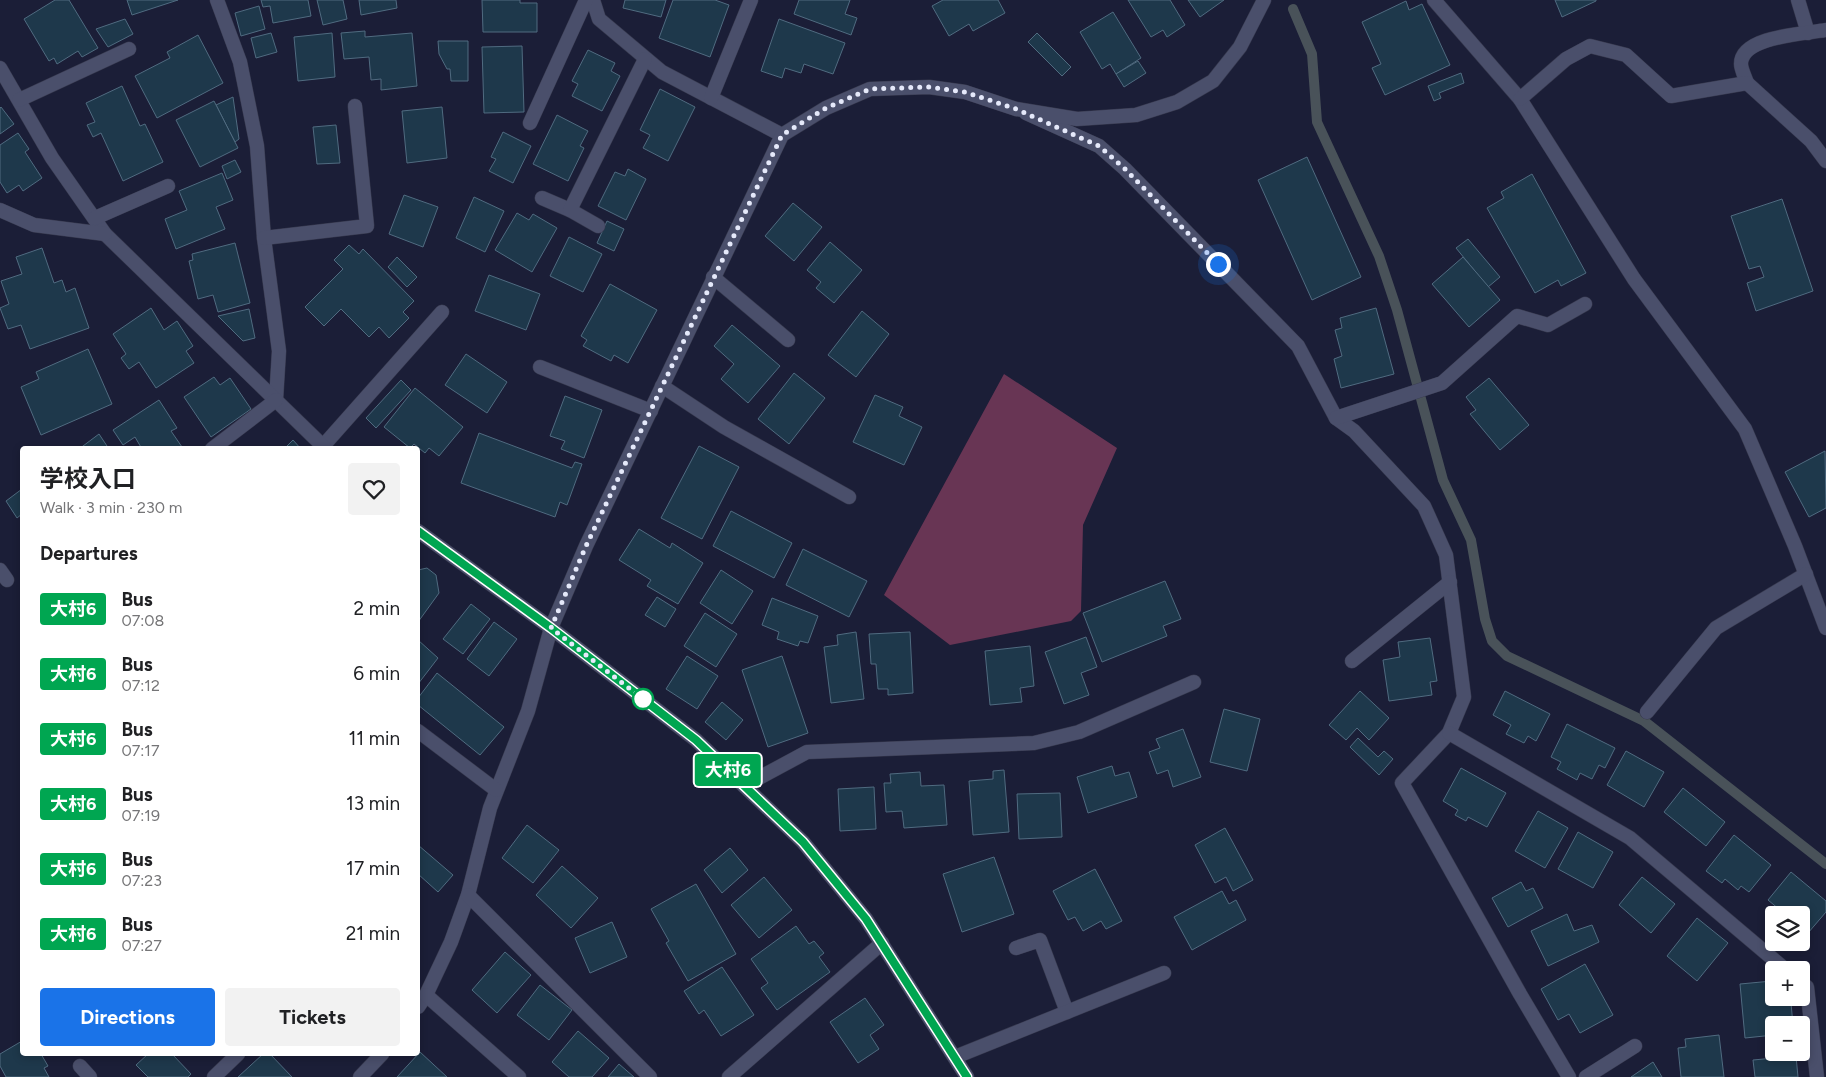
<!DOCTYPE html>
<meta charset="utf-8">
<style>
body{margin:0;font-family:Figtree,"Noto Sans JP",sans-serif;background:#f2f2f2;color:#202124;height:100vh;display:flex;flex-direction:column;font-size:19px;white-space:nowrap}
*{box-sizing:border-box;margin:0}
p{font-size:16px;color:#757577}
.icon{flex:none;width:28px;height:28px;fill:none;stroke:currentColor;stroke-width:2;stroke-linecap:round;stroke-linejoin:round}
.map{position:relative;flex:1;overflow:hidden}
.panel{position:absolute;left:20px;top:446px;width:400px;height:610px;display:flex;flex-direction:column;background:#fff;border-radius:5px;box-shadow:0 2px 8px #0003}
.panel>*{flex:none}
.badge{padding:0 10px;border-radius:4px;font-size:18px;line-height:32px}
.fabs{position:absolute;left:1765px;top:906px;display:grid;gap:10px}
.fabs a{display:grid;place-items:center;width:45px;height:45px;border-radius:5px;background:#fff;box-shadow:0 2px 8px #0003;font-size:25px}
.you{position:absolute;width:25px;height:25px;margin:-12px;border:4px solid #fff;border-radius:50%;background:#1a73e8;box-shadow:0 0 0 8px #1a73e833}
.map>.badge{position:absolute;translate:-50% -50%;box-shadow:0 0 0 2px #fff}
h2{padding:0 20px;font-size:19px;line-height:45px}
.round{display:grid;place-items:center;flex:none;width:52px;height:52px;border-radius:5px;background:#f2f2f2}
.headline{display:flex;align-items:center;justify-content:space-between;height:85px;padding:0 20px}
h1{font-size:24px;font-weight:700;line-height:38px}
.action{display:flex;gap:10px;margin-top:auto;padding:10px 20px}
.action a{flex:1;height:58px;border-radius:5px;background:#1a73e8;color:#fff;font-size:20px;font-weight:700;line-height:58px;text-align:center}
.action a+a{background:#f2f2f2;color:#202124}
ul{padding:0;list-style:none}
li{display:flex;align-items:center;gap:15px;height:65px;padding:0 20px}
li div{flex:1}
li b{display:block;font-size:19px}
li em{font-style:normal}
li .badge{min-width:55px;font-weight:700;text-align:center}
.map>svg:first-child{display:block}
</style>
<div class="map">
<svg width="1826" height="1077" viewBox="0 0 1826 1077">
<rect width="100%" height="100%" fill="#1b1e37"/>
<path fill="#683554" d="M1004 374 1117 448 1083 525 1081 611 1071 621 950 645 884 595Z"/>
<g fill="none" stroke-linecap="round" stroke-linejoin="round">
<path stroke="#495259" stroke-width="10" d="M1293 9 1312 54 1317 122 1379 256 1397 310 1443 480 1471 540 1485 619 1492 641 1507 656 1644 721 1826 864"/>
</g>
<g fill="#1e384b" stroke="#506b80">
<path d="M55 0H69L98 48 82 57 78 51 57 64 54 58 49 61 24 19Z"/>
<path d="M127 0H178L132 15Z"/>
<path d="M261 0H308L311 16 273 23 270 6 263 7Z"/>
<path d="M317 0H343L347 19 323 25Z"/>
<path d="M359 0H396L397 8 361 15Z"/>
<path d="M482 0H520V3H537V32H483Z"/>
<path d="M625 0H666L661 17 623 8Z"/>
<path d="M673 0H715L729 5 710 57 659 38Z"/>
<path d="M799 0H850L845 14 857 18 851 35 794 14Z"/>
<path d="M943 0H998L1005 13 973 31 969 24 949 36 932 6Z"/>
<path d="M1128 0H1170L1185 25 1167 37 1163 30 1151 37Z"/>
<path d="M1188 0H1224L1200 17Z"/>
<path d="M1555 0H1596V1L1562 17Z"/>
<path d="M1406 1 1409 10 1422 4 1450 65 1385 95 1372 68 1381 64 1362 22Z"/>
<path d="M259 6 265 29 241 36 235 13Z"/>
<path d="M1113 12 1141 58 1116 74 1110 64 1102 69 1080 32Z"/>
<path d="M125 19 133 34 108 47 96 29Z"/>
<path d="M779 19 845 43 833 74 804 64 801 73 785 68 782 78 761 71Z"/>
<path d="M365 31V37L412 33 417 86 381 90V79L371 80 369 57 344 59 341 33Z"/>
<path d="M271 33 277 52 256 58 251 38Z"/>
<path d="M332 33 335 77 298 81 294 37Z"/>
<path d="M1037 33 1071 67 1062 76 1028 42Z"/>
<path d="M198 35 223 83 157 118 135 76 170 58 167 52Z"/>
<path d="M438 41H468V81H451L450 69H447L439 54Z"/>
<path d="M522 46 524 112 484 113 482 47Z"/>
<path d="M588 50 615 63 611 71 620 76 602 111 572 96 578 84 572 81Z"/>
<path d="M1138 61 1146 73 1124 87 1116 74Z"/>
<path d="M1461 73 1464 83 1439 93 1441 98 1434 101 1428 86Z"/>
<path d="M122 86 140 126 145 124 163 162 123 181 101 133 93 137 87 125 95 122 86 103Z"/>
<path d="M660 89 695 107 668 161 643 148 650 135 640 130Z"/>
<path d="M233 97 239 139 235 142 216 105Z"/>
<path d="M214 101 238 148 200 167 176 120Z"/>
<path d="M1 107 14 124 0 134V108Z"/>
<path d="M442 107 447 158 407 163 402 111Z"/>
<path d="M557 115 588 131 580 146 584 148 568 181 533 164Z"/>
<path d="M336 125 340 163 317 164 313 127Z"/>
<path d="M503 132 531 146 513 183 489 171 496 159 491 157Z"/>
<path d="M18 133 29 149 25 152 42 178 23 191 19 185 7 193 0 182V145Z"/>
<path d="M1307 157 1361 277 1312 300 1258 180Z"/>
<path d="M235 160 241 172 227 179 222 166Z"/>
<path d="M628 169 646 179 626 220 598 206 615 172 625 176Z"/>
<path d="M222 173 233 200 216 207 225 229 176 249 165 219 187 210 179 191Z"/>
<path d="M1532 174 1586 273 1561 286 1558 280 1535 293 1487 208 1504 198 1501 192Z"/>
<path d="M404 195 438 207 423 247 389 234Z"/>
<path d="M474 197 504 211 485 252 456 238Z"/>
<path d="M1782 199 1813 291 1756 311 1747 283 1764 277 1760 266 1749 269 1731 216Z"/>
<path d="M793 203 822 227 794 261 765 236Z"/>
<path d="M517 213 529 220 533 214 557 228 532 272 495 250Z"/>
<path d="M607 221 624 229 614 251 597 243Z"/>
<path d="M569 237 602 254 583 292 550 276Z"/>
<path d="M1468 239 1500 277 1488 287 1456 248Z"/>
<path d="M830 242 862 270 834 303 816 288 821 282 807 270Z"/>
<path d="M235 243 250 303 218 312 213 295 198 299 189 261 193 260 192 254Z"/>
<path d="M349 245 359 254 363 249 414 301 403 312 409 318 389 338 379 327 369 337 341 309 324 326 305 307 343 269 334 260Z"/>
<path d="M42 248 54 283 62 280 66 292 75 288 89 328 30 349 21 325 8 329 0 308 9 304 1 281 22 274 16 257Z"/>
<path d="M397 257 417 277 407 287 388 267Z"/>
<path d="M1463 257 1500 300 1469 327 1432 284Z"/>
<path d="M489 275 540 294 526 330 475 311Z"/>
<path d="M610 284 657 310 628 363 614 355 611 361 583 346 587 340 581 336Z"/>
<path d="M151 308 164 330 177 321 193 346 186 351 194 363 156 388 139 362 129 369 121 358 126 354 113 334Z"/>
<path d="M1376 308 1394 374 1341 388 1334 359 1342 356 1335 330 1342 328 1340 318Z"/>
<path d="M249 309 255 338 243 341 218 316Z"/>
<path d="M862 311 889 334 856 377 828 355Z"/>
<path d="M732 325 780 366 748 403 721 379 734 364 714 346Z"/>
<path d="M88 349 112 404 41 435 21 387 39 379 36 372Z"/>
<path d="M466 354 507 382 487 413 445 385Z"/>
<path d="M794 373 825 398 789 444 758 419Z"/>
<path d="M214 377 220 385 230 378 251 409 211 437 184 397Z"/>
<path d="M1489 378 1529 425 1500 450 1470 414 1476 410 1466 397Z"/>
<path d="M401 380 411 390 376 428 366 418Z"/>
<path d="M415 388 463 427 439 456 429 448 425 453 414 444 410 448 384 427Z"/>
<path d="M875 395 903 407 899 416 922 427 904 465 853 442Z"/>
<path d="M565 396 602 410 584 458 561 449 565 441 550 436Z"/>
<path d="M159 400 177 428 171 431 182 447 142 449 135 437 123 445 113 430Z"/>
<path d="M479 433 572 468 575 462 582 464 567 505 560 502 555 517 461 483Z"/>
<path d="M99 434 109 449H79Z"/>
<path d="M293 440 301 449H284Z"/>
<path d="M699 446 739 467 702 539 661 518Z"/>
<path d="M1825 451 1826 508 1809 517 1785 472Z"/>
<path d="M22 489V514L17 518 6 501Z"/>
<path d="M731 511 792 543 774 578 713 546Z"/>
<path d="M639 529 670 548 672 543 703 563 678 604 647 586 651 580 619 560Z"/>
<path d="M803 549 867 581 849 617 786 585Z"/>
<path d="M427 568 436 575 439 593 418 622V570Z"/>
<path d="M721 570 753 591 732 624 700 603Z"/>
<path d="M1165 581 1181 619 1163 626 1167 636 1102 662 1083 613Z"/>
<path d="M657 597 676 609 665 627 645 615Z"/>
<path d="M772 598 818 616 808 643 800 641 798 646 777 639 779 632 762 625Z"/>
<path d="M471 604 490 619 463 654 443 639Z"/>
<path d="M705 613 737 634 716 667 684 646Z"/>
<path d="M494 622 517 639 489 676 467 659Z"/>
<path d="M856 632 864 699 831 703 824 647 838 645 837 635Z"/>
<path d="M910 632 913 693 888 695V689H878L876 664H871L869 634Z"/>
<path d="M1086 637 1097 667 1081 673 1089 695 1064 704 1045 652Z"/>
<path d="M1430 638 1437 681 1430 682 1432 695 1389 701 1383 660 1400 657 1398 642Z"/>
<path d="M418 640 438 658 418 684Z"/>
<path d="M1030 646 1034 686 1020 688 1022 702 990 705 985 651Z"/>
<path d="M687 656 718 676 697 709 666 689Z"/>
<path d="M782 656 808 733 768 747 742 670Z"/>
<path d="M437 673 504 727 480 755 418 705V698Z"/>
<path d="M1360 691 1389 718 1369 740 1357 728 1346 740 1329 725Z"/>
<path d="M1505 691 1550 714 1536 741 1528 736 1524 743 1506 734 1511 725 1493 715Z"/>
<path d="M722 702 743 720 726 740 705 722Z"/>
<path d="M1224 709 1260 719 1247 771 1210 762Z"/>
<path d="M1567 724 1615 748 1605 768 1599 765 1592 779 1580 773 1577 780 1557 769 1561 762 1551 757Z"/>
<path d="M1183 729 1201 777 1173 787 1168 770 1157 774 1149 752 1160 748 1156 739Z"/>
<path d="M1358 738 1378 757 1384 751 1393 759 1379 775 1350 747Z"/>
<path d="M1626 751 1664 772 1644 807 1607 785Z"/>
<path d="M1112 766 1115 776 1129 772 1137 797 1088 813 1077 777Z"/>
<path d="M1461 768 1506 793 1487 827 1468 817 1466 821 1455 815 1458 810 1443 801Z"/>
<path d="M1004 770 1009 832 973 835 969 781 993 779V771Z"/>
<path d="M920 772 921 786 944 785 947 825 904 828 902 811 886 812 884 783H891L890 774Z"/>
<path d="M874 787 876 829 840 831 838 789Z"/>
<path d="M1683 788 1725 822 1706 846 1664 812Z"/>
<path d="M1060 793 1062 837 1019 839 1017 794Z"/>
<path d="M1538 811 1568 828 1545 868 1515 851Z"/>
<path d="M527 825 559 850 533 883 502 858Z"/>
<path d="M1225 828 1253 880 1233 891 1226 877 1215 883 1195 845Z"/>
<path d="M1578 832 1613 852 1593 888 1558 869Z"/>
<path d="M1734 835 1771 865 1749 892 1741 886 1738 890 1725 879 1722 883 1706 871Z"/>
<path d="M418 845 453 875 438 892 418 874Z"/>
<path d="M730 848 748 870 722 893 704 870Z"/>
<path d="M994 857 1014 914 962 932 943 874Z"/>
<path d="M562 866 598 898 571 928 536 895Z"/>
<path d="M1095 869 1122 921 1106 929 1101 921 1083 931 1075 917 1068 920 1053 891Z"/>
<path d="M1791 872 1826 901V912L1808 933 1801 927V915H1786L1768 900Z"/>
<path d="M764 877 792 910 759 938 731 905Z"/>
<path d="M1642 877 1675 904 1651 933 1619 905Z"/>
<path d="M1521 882 1526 891 1533 888 1543 908 1508 927 1492 898Z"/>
<path d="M696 884 736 954 688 981 666 943 669 941 651 909Z"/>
<path d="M1222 891 1229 904 1236 900 1246 920 1192 950 1174 917Z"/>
<path d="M1567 914 1574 931 1592 925 1599 942 1548 966 1531 931Z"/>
<path d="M1697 918 1728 943 1697 981 1667 956Z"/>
<path d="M612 922 627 957 590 973 575 938Z"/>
<path d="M796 926 809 944 814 941 824 953 819 957 830 972 777 1010 761 988 768 983 751 959Z"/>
<path d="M505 952 531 975 497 1013 472 990Z"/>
<path d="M1585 964 1613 1015 1580 1033 1569 1014 1558 1020 1541 989Z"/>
<path d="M722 967 754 1015 721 1036 704 1010 699 1014 684 991Z"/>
<path d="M1772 981 1774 998H1786L1791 1003 1793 1025H1774V1035L1745 1038 1740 984Z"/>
<path d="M540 985 572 1010 549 1040 517 1015Z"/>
<path d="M865 998 884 1025 870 1035 879 1049 858 1063 830 1022Z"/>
<path d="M578 1031 609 1058 592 1077H569L552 1062Z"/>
<path d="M1719 1035 1724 1077H1681L1678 1048 1686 1047 1685 1039Z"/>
<path d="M22 1041V1054H41L48 1066 44 1068 49 1077H6L0 1066V1054Z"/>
<path d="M420 1052 447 1077H397Z"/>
<path d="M148 1054H172L191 1074 188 1077H148L136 1065Z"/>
<path d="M263 1054H270L292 1077H238Z"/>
<path d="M1796 1056 1798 1077H1755L1753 1060Z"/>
<path d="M1653 1062 1662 1077H1631Z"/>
<path d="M619 1064 634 1077H608Z"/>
</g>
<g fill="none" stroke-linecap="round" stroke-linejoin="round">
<defs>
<g id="service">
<path d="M1798 0 1808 33"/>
<path d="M1747 83C1745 77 1741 69 1741 64 1741 36 1805 34 1826 30"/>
<path d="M323 446 442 312"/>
<path d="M1016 948 1040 940 1067 1012"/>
</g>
<g id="minor">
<path d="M217 0 240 62 257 146 264 238 279 351 276 400"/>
<path d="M593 0 599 19 662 72 782 135"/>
<path d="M1434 0 1520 99 1634 279 1745 429 1795 546 1826 628"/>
<path d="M0 68 52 158 105 234 326 449"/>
<path d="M711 98 751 0"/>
<path d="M1520 99 1566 59 1590 46 1626 55 1671 96 1747 83 1811 141 1826 161"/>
<path d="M19 100 129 49"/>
<path d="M1026 113 1099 146 1125 169 1298 346 1336 418 1354 431 1424 506 1446 555 1464 697 1449 733 1402 783 1520 994 1569 1077"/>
<path d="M530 123 586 0"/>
<path d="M542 198 570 210"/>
<path d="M0 210 34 225 105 234"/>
<path d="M95 218 168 186"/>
<path d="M598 226 570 210 645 59"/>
<path d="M264 238 367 226 355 106"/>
<path d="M713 277 788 340"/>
<path d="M540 367 651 411"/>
<path d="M662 386 724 427 849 497"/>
<path d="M1336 418 1442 383 1517 316 1548 325 1585 304"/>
<path d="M212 449 276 400"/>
<path d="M418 531 551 628 528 711 490 808 468 895 451 942 426 995 418 1007"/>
<path d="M0 570 7 580"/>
<path d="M1352 661 1450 582"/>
<path d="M1647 712 1716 628 1806 574"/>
<path d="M418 731 496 790"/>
<path d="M1449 733 1630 838 1786 970"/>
<path d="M744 786 807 752 1034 743 1079 732 1194 682"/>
<path d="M468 895 650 1077"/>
<path d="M1801 983 1807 987 1817 1077"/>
<path d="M426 995 519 1077"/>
<path d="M955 1057 1164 973"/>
<path d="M80 1066 90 1077"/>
<path d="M214 1077 238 1054"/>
<path d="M360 1077 382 1054"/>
<path d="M729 1077 882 943"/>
<path d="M1586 1077 1635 1046"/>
</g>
<path id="tertiary" d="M967 1077 866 919 803 842 696 740 551 628 586 546 782 135 826 108 870 89 929 87 965 92 1016 109 1077 119 1136 115 1177 102 1213 81 1240 47 1264 0"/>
</defs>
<use href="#service" stroke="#37394e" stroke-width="15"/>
<use href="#minor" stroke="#37394e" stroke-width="15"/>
<use href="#tertiary" stroke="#37394e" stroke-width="15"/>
<use href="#service" stroke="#4a4f6b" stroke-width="14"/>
<use href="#minor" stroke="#4a4f6b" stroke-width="14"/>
<use href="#tertiary" stroke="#4a4f6b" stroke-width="14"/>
</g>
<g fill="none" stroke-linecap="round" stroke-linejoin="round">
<defs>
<path id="line" d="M418 531 551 628 696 740 803 842 866 919 967 1077"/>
</defs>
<use href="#line" stroke="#fff" stroke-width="11"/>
<use href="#line" stroke="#00a651" stroke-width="8"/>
<path stroke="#e5e9fa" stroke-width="5" stroke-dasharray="0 9" d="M643 699 551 628 586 546 782 135 826 108 870 89 929 87 965 92 1016 109 1099 146 1125 169 1218 264"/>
</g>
<circle fill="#fff" stroke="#00a651" stroke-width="2.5" cx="643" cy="699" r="10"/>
</svg>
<div class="fabs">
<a><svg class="icon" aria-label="layers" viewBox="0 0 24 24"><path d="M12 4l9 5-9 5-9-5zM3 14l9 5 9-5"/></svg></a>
<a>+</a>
<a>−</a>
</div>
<div class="you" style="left:1218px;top:264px"></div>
<b class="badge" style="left:728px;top:770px;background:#00a651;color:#fff">大村6</b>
<section class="panel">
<div class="headline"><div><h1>学校入口</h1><p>Walk · 3 min · 230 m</p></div><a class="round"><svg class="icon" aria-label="heart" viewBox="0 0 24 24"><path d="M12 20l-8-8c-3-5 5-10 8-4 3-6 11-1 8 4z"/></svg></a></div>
<h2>Departures</h2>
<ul>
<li><span class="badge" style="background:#00a651;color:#fff">大村6</span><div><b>Bus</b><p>07:08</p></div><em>2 min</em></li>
<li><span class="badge" style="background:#00a651;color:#fff">大村6</span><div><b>Bus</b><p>07:12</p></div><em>6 min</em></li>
<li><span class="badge" style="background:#00a651;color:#fff">大村6</span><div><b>Bus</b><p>07:17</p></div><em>11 min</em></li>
<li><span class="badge" style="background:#00a651;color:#fff">大村6</span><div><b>Bus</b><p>07:19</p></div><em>13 min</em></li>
<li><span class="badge" style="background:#00a651;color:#fff">大村6</span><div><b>Bus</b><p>07:23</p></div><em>17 min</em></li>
<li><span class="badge" style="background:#00a651;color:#fff">大村6</span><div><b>Bus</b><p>07:27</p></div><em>21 min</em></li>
</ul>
<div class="action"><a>Directions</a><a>Tickets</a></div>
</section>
</div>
